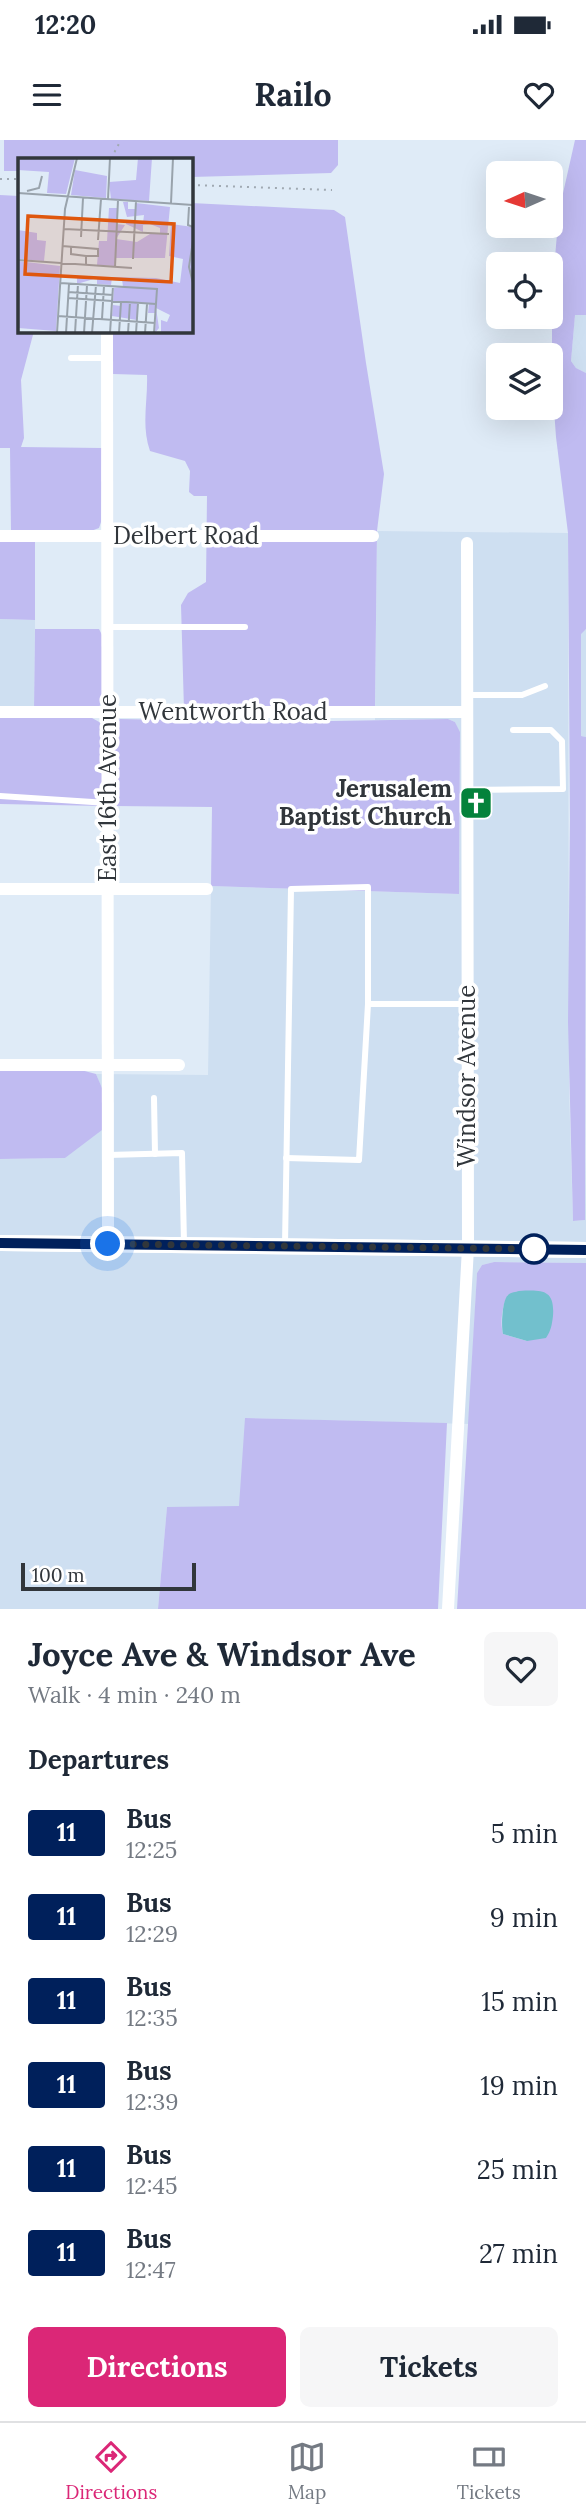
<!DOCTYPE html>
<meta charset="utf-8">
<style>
body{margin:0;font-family:Lora,serif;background:#f6f6f7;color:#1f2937;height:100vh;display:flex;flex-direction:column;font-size:26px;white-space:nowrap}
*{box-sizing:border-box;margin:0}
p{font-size:23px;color:#747a83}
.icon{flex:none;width:38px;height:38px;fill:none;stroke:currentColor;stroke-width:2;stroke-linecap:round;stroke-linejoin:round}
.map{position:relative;height:1469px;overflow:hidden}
.drawer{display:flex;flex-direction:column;background:#fff;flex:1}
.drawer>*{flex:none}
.badge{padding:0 14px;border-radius:5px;font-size:24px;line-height:46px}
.needle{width:46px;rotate:267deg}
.buttons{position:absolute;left:486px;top:21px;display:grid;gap:14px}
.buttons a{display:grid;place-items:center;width:77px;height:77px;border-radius:10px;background:#fff;box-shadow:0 7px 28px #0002;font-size:35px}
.scale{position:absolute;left:21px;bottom:18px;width:175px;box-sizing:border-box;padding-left:7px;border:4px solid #31363b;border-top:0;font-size:19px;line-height:24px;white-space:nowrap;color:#31363b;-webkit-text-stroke:5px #fff;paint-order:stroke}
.you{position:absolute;width:35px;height:35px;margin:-18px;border:5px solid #fff;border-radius:50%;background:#1a73e8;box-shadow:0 0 0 10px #1a73e833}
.map>.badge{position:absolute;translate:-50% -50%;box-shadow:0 0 0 4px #fff}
h2{padding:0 28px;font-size:26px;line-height:63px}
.round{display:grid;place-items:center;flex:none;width:74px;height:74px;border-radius:10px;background:#f6f6f7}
.overview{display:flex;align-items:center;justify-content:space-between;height:119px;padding:0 28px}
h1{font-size:33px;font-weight:700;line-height:52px}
.action{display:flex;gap:14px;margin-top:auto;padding:14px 28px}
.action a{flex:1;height:80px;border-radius:10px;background:#db2777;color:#fff;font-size:28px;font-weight:700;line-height:80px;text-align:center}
.action a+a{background:#f6f6f7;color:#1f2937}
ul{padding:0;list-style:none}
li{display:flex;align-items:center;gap:21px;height:84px;padding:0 28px}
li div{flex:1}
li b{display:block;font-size:26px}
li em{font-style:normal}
li .badge{min-width:77px;font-weight:700;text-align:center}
.status{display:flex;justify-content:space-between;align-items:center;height:49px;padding:0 35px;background:#fff;direction:ltr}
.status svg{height:19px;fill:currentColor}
header{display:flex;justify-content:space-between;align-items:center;height:91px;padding:0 28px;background:#fff;font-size:32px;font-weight:700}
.tab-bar{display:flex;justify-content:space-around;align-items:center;height:98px;border-top:2px solid #e0e1e3;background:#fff;font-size:19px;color:#747a83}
.tab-bar a{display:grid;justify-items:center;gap:4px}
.tab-bar .current{color:#db2777}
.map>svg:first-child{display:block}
</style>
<div class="status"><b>12:20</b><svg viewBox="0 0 49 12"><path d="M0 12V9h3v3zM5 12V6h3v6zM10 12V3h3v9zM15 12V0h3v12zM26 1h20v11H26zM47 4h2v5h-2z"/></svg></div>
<header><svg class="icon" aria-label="menu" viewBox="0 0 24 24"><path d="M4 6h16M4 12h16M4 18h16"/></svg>Railo<svg class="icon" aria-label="heart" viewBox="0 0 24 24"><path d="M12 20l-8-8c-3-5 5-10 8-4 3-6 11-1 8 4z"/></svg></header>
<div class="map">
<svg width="586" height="1469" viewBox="0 0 586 1469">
<rect width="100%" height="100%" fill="#dfebf7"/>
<g fill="#cedff1">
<path d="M575 174 586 175V233L576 228 571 221Z"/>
<path d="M377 391 568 393 569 949 573 1081 585 1080 586 1014V1123L494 1122 482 1125 477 1133 469 1284 246 1278 240 1367H167L158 1469H0V1019L65 1018 102 949 96 934 208 935 211 746 459 754 460 593 455 582 448 579 375 580Z"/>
<path d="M0 479 35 480 34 577H0Z"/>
<path d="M586 489V597L581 596V493Z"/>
</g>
<g fill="#c0bbf1" fill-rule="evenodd">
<path d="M4 0H338V25L331 33 191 37V19H19V31H4Z"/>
<path d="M575 0H586V175H575L571 221 576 228 586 233V489L581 494V596L586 597 585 1080 573 1081 568 882 570 680 568 393 556 297 552 241V152L559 71Z"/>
<path d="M0 55 19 56V191H34L21 240 24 298 21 307 102 308 101 382 99 388 91 391 11 393 10 308H0Z"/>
<path d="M191 63 334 70 345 77 366 223 384 334 377 391 375 568 184 570 181 465 188 453 206 442 207 356H194L189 352 190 331 185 321 150 311C141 285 148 261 147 235L113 234 112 191H191Z"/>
<path d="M0 401H35V480L0 479Z"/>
<path d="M35 489H99L102 495 103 559 99 567 34 569Z"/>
<path d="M0 577 92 578 101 583 104 589V666L0 664Z"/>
<path d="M120 579 275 582 448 579 455 582 460 592 459 754 211 746 212 667 114 666 113 592 115 584Z"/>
<path d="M0 929H77L96 934 102 948V990L65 1018 0 1019Z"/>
<path d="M494 1122 586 1123V1469H457L477 1133 482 1125ZM508 1155 527 1201 503 1194C500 1183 502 1165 508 1155Z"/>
<path d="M245 1278 447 1283 438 1469H158L167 1367 239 1366Z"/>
</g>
<path fill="#72c0cd" d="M519 1151C542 1150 555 1149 553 1176 552 1184 551 1191 546 1198L527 1201 503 1194C501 1187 502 1160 508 1155 511 1152 516 1152 519 1151Z"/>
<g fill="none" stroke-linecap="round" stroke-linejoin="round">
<g stroke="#a0a9b2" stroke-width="2" stroke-dasharray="2 5" stroke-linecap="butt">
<path d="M113 19 115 11 121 0"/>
<path d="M0 39H19"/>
<path d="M191 45 332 50"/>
</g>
<g stroke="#fff" stroke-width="6">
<path d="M71 218H107"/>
<path d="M108 487H245"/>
<path d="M467 555H522L545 546"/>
<path d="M468 650 563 649 562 601 551 590H513"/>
<path d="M0 656 108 663"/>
<path d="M154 958 155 1014"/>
<path d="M108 1015 182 1013 184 1103"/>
<path d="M286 1018 359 1020 368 864"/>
<path d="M285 1105 291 749 368 747V864H467"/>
</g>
<g stroke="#fff" stroke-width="12">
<path d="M107 191 108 1104"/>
<path d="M0 396H373"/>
<path d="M0 572H466"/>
<path d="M0 749H207"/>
<path d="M0 925H179"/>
<path d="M448 1469 468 1108 467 403"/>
</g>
<path stroke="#fff" stroke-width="16" d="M0 1103 586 1110"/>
</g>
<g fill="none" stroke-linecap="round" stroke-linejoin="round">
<defs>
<path id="line" d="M0 1103 586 1110"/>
</defs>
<use href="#line" stroke="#fff" stroke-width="16"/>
<use href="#line" stroke="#00205b" stroke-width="10"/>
<path stroke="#31363b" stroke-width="7" stroke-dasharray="0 12.6" d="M108 1104 534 1109"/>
</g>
<defs>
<symbol id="church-square" viewBox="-11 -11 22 22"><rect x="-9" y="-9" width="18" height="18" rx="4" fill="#04823b" stroke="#fff"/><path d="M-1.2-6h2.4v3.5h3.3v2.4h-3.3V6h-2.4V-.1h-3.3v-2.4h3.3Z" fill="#fff"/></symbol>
</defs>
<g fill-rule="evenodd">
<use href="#church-square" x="457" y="644" width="38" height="38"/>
</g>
<circle fill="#fff" stroke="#00205b" stroke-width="3.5" cx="534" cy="1109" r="14"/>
<g text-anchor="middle" stroke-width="7" stroke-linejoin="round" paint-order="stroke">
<g font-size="24" fill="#31363b" stroke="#fff">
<text x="186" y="404">Delbert Road</text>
<text x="233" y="580">Wentworth Road</text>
<text transform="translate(108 648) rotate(-90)" y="8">East 16th Avenue</text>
<text transform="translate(467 936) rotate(-90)" y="8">Windsor Avenue</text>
</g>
<g font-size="24" font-weight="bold" fill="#31363b" stroke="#fff" text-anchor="end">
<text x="452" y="657">Jerusalem<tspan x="452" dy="28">Baptist Church</tspan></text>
</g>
</g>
<g transform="translate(18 18)">
<rect width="175" height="175" fill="#dfebf7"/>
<path d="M0 0H57L48 36 29 35 31 14 0 12ZM120 0H134L131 43 93 41 91 24 118 22ZM57 12 89 18 88 40 53 37ZM105 44H110V51H118V45L152 49 147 100H98L96 108 79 107 81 83H89L91 50H99V66L107 67 98 81 119 84 132 76H142V70L132 66 125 67V74L108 66V62L125 65 126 57 109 59ZM153 66 175 69V175H143V162L149 164 152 157 138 150 141 170 137 175 138 155H130L131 146 120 145 119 162 94 158 95 147 103 148V143H95L96 130 105 129 104 121 94 120 93 127 79 126V120L59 126V119L46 118 138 120 162 125 165 101 151 98ZM0 72 19 75V82L28 83 26 103 0 101ZM0 103 42 108 38 173 0 170Z" fill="#c0bbf1"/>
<path fill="none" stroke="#99a3ac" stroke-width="2" d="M9 33 21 30 24 18M0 35 175 47M90 41 92 0M153 45 155 0M171 49 170 67 175 69M46 71 151 76M63 79 65 40M80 82 83 41M175 83 171 109 175 125M44 88 80 91V98H68V107M53 89V96L68 98M115 101 118 43M0 102 114 110M97 109 100 42M42 125 139 131 136 175M50 134 95 137M50 140 138 146M40 158 137 165M84 161 86 128M39 175 47 51 59 0M48 175 51 126M57 175 60 126M66 175 69 127M74 175 78 127M92 175 95 128M101 175 103 144M110 175 112 144M118 175 120 145M127 175 129 146"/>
<path fill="#df570e" fill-opacity="0.15" stroke="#df570e" stroke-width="3.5" d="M10 58 156 66 153 124 7 116Z"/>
<rect width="175" height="175" fill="none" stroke="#31363b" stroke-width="3.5"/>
</g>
</svg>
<div class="buttons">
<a><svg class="needle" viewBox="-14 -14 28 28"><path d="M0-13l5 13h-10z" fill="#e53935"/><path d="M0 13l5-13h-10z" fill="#747a83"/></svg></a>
<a><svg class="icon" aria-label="locate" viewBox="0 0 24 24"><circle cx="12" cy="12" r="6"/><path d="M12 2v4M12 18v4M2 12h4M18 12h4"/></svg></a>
<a><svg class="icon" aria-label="layers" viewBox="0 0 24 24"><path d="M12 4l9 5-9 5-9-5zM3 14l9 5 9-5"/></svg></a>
</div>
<div class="scale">100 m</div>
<div class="you" style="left:108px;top:1104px"></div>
</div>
<section class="drawer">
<div class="overview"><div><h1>Joyce Ave &amp; Windsor Ave</h1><p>Walk · 4 min · 240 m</p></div><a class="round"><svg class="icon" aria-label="heart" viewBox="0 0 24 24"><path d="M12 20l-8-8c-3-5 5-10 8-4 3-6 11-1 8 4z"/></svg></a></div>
<h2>Departures</h2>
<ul>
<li><span class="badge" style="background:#00205b;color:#fff">11</span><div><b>Bus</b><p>12:25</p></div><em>5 min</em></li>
<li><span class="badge" style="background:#00205b;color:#fff">11</span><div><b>Bus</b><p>12:29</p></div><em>9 min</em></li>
<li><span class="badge" style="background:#00205b;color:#fff">11</span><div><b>Bus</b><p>12:35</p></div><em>15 min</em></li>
<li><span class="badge" style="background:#00205b;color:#fff">11</span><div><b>Bus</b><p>12:39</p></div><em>19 min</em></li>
<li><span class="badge" style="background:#00205b;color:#fff">11</span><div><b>Bus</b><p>12:45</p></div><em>25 min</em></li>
<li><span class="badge" style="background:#00205b;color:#fff">11</span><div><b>Bus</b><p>12:47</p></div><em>27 min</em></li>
</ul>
<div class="action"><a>Directions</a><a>Tickets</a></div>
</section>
<nav class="tab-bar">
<a class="current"><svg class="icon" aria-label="directions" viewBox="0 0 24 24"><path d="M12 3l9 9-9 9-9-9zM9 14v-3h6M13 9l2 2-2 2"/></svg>Directions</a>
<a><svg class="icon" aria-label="map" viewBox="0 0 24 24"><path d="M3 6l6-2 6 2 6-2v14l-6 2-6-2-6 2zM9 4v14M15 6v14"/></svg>Map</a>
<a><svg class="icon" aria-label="tickets" viewBox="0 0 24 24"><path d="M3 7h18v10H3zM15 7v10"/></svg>Tickets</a>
</nav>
